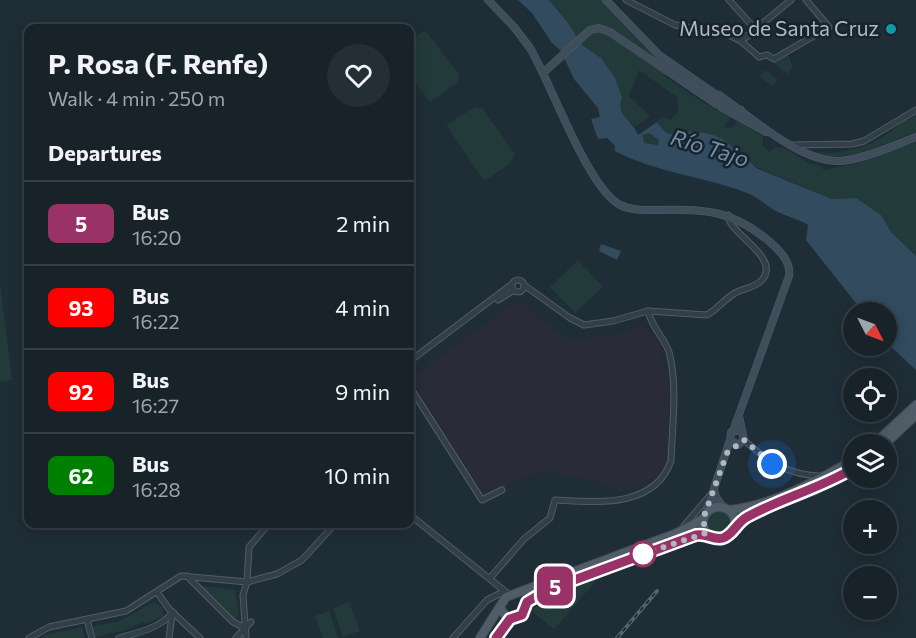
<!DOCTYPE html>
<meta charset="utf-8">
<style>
body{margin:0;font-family:Commissioner,sans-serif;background:#242f35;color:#f1f3f6;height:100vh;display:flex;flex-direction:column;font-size:22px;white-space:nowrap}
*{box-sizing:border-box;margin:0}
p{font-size:20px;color:#9ea4a8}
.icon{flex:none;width:33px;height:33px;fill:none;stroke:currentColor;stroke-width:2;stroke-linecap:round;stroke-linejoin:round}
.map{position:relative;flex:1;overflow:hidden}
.sheet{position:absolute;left:24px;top:24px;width:390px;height:504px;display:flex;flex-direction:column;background:#172229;border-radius:12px;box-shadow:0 3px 15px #0003,0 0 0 2px #363f46}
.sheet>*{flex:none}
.badge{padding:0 12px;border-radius:9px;font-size:21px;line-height:39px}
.needle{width:39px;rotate:132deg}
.fabs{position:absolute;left:843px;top:302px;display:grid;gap:12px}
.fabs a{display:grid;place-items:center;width:54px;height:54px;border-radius:50%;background:#172229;box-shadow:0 3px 15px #0003,0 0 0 2px #363f46;font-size:30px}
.you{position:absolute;width:30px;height:30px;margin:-15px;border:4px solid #fff;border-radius:50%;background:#1a73e8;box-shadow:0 0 0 9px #1a73e833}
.map>.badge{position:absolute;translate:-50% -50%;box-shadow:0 0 0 3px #fff}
h2{padding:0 24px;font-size:22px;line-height:54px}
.round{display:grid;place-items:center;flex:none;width:63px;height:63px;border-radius:32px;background:#242f35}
.head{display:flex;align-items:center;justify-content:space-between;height:102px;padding:0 24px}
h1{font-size:28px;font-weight:700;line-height:45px}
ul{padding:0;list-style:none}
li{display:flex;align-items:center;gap:18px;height:84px;padding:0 24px;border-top:2px solid #363f46}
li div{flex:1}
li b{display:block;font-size:22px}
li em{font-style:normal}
li .badge{min-width:66px;font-weight:700;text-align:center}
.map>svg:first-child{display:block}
</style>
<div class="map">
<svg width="916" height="638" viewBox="0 0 916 638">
<rect width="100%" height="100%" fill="#1f2d37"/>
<path fill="#2a2b39" d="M518 300 568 340 620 334 642 323 660 345 670 388 668 459 660 474 650 482 622 492 599 482 540 471 484 495 410 379Z"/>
<g fill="#223a39">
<path d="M549 0H602L654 55 669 66 664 76 704 103 731 117 724 126 727 129 734 126 737 120 763 136V145L769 152 775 147 784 148 811 164 822 166 823 170 849 165 916 142V256L891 232 881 215 856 198 832 199 756 167 744 155 691 132 671 135 665 132 657 122 663 116 670 120 678 112V98L639 70 629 96 650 116 635 127 621 115 601 58 581 44 569 24Z"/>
<path d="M425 30 459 75 457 83 430 102 410 76V41Z"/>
<path d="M788 55 793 67 788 74 774 63Z"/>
<path d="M765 70 778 79 773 86 760 77Z"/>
<path d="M475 107 482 108 515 154 510 164 484 181 446 125Z"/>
<path d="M916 114V132C883 144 840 168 805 150 830 157 863 150 884 136 895 129 904 120 916 114Z"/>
<path d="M649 133 659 140 658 145 644 143 643 135Z"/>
<path d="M578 260 603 287 575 313 550 287Z"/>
<path d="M0 283 12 380 0 382Z"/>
<circle cx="719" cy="522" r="11"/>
<path d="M602 574 555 628H552L531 610 559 592 563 596 572 586Z"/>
<path d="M205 586 235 590 239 615 234 621 203 588Z"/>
<path d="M154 602 162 607 164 616 145 624 143 621 129 629 96 637 93 627 96 625 118 622Z"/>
<path d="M349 602 360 631 343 637 333 608Z"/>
<path d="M329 611 338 638H323L315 616Z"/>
<path d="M82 627 85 638H42L44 635Z"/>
</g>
<g fill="#324b5f" fill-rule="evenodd">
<path d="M518 0H549L569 24 581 44 601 58 615 78 622 97C615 116 632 119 638 135L657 122C661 127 665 134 671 134 677 135 684 132 691 132 708 132 729 137 736 154L744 155 756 168 832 199 856 198 881 215 891 232 916 256V370L887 343 886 312H863L806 240 808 225C796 218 785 216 774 210 765 205 757 196 747 193 704 176 656 173 615 151V146L607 138 598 139 591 119 600 117 598 108 574 79 561 51 552 43 532 13ZM649 133 659 140 658 145 644 143 643 135Z"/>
<path d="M601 244 621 251 617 260 599 251Z"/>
</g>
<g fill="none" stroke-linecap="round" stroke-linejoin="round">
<defs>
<g id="street">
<path d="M626 0 675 25 727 34 741 41 759 57 767 55 774 59 829 27 806 0"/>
<path d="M729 0 756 30"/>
<path d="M727 34 748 36"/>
<path d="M741 41 791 0"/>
<path d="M792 145 852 144 864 141 916 110"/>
<circle cx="518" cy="286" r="6"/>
<path d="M524 285 570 318 584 325 613 321 648 311 707 315C718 309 725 298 737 292 745 288 756 287 762 280 782 257 727 233 728 215"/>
<path d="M498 300 514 290"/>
<path d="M410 361 512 284"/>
<path d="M410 387 482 500 502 490"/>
<path d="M744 440C768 462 788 475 821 476"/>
<path d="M410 515 511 596"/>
<path d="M683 527 712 493"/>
<path d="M187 576 233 622 245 628"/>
<path d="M490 578 524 539 550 518 555 500C596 502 654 509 671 461 672 427 678 386 669 352 664 337 653 330 648 311"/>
<path d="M157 592 169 609 200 638"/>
<path d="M87 620 92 638"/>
<path d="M29 638 49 627 126 611 181 576 247 582 277 574 302 560 335 524"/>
<path d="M119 638C137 633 161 628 173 612"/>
<path d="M169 638 172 616"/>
<path d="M236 638 251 622"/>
<path d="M246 638 243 595 247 582 249 547 269 524"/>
<path d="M453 638 487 600 501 593"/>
</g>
<g id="secondary">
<path d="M488 0 514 27 530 48C552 85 587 187 620 205 633 211 647 210 661 210 707 209 734 211 770 242 781 252 791 262 789 276L733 431"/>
<path d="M606 0 659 55 721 98"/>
<path d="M543 73 590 30 599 28 610 32 716 104 741 110"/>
<path d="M719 95C751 117 801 163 840 161 864 159 893 146 916 137"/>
<path d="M721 107 766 132"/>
<path d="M739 416 744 440 738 445 730 440 731 432 741 430"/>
<path d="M714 490 716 497 724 508"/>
<path d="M706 513 730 440"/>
</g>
<g id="primary">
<path d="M874 444 916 405"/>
<path d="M885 444 916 415"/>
<circle cx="719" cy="523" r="16"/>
<path d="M729 510C771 506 818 481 854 459"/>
<path d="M734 527 746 517 815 490 854 468"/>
<path d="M500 608 507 618H517L527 602 547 590 687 538 707 533"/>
<path d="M480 638 506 597 677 533 703 519"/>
<path d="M496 638 510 619"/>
</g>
</defs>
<use href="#street" stroke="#505c66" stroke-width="7"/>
<use href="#secondary" stroke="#505c66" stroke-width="8"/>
<use href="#primary" stroke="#3f4a54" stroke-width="10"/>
<use href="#street" stroke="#323e48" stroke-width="5"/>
<use href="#secondary" stroke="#404e5b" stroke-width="7"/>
<use href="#primary" stroke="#505d68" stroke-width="8"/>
<defs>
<path id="rail" d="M617 638 657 591"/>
</defs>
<use href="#rail" stroke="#54636f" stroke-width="4"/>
<use href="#rail" stroke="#18232c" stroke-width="1.5" stroke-dasharray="4.5" stroke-linecap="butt"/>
</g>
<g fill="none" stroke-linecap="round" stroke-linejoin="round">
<defs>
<path id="line" d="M496 638 510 619 522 615 527 602 547 590 696 535C708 533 713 541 723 538 733 535 737 522 747 517 781 498 819 489 854 468"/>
</defs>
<use href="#line" stroke="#fff" stroke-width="14"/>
<use href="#line" stroke="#993266" stroke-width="9"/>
<path stroke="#acb9c5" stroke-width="6" stroke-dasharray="0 10.8" d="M643 554 706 533 703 519 727 453 744 440 772 464"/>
</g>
<circle fill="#0f9aa8" stroke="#18232c" stroke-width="2" cx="891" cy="29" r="6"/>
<circle fill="#fff" stroke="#993266" stroke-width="3" cx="643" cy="554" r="12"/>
<g text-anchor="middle" stroke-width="5" stroke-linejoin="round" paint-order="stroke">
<g font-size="21" fill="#acb9c5" stroke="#18232c" text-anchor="end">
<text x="879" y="36">Museo de Santa Cruz</text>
</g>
<g font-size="22" font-style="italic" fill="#6c8faa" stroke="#18232c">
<text transform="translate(710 148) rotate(17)" y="8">Río Tajo</text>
</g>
</g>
</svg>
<div class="fabs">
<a><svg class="needle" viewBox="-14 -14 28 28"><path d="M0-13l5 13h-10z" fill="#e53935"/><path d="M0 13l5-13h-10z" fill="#9ea4a8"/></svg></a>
<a><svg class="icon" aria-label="locate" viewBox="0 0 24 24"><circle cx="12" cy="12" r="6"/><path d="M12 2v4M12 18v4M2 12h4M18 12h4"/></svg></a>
<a><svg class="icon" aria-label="layers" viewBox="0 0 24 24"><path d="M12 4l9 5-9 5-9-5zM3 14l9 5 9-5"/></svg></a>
<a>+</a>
<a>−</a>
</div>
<div class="you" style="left:772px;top:464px"></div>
<b class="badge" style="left:555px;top:586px;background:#993266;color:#fff">5</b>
<section class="sheet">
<div class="head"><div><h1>P. Rosa (F. Renfe)</h1><p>Walk · 4 min · 250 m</p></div><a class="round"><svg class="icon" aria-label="heart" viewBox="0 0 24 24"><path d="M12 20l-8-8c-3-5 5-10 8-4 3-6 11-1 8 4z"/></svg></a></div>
<h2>Departures</h2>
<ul>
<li><span class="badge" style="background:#993266;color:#fff">5</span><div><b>Bus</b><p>16:20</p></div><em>2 min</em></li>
<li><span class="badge" style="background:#f00;color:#fff">93</span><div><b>Bus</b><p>16:22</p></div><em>4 min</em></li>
<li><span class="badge" style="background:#f00;color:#fff">92</span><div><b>Bus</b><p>16:27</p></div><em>9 min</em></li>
<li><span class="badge" style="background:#008001;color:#fff">62</span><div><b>Bus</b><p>16:28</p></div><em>10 min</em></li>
</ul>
</section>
</div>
